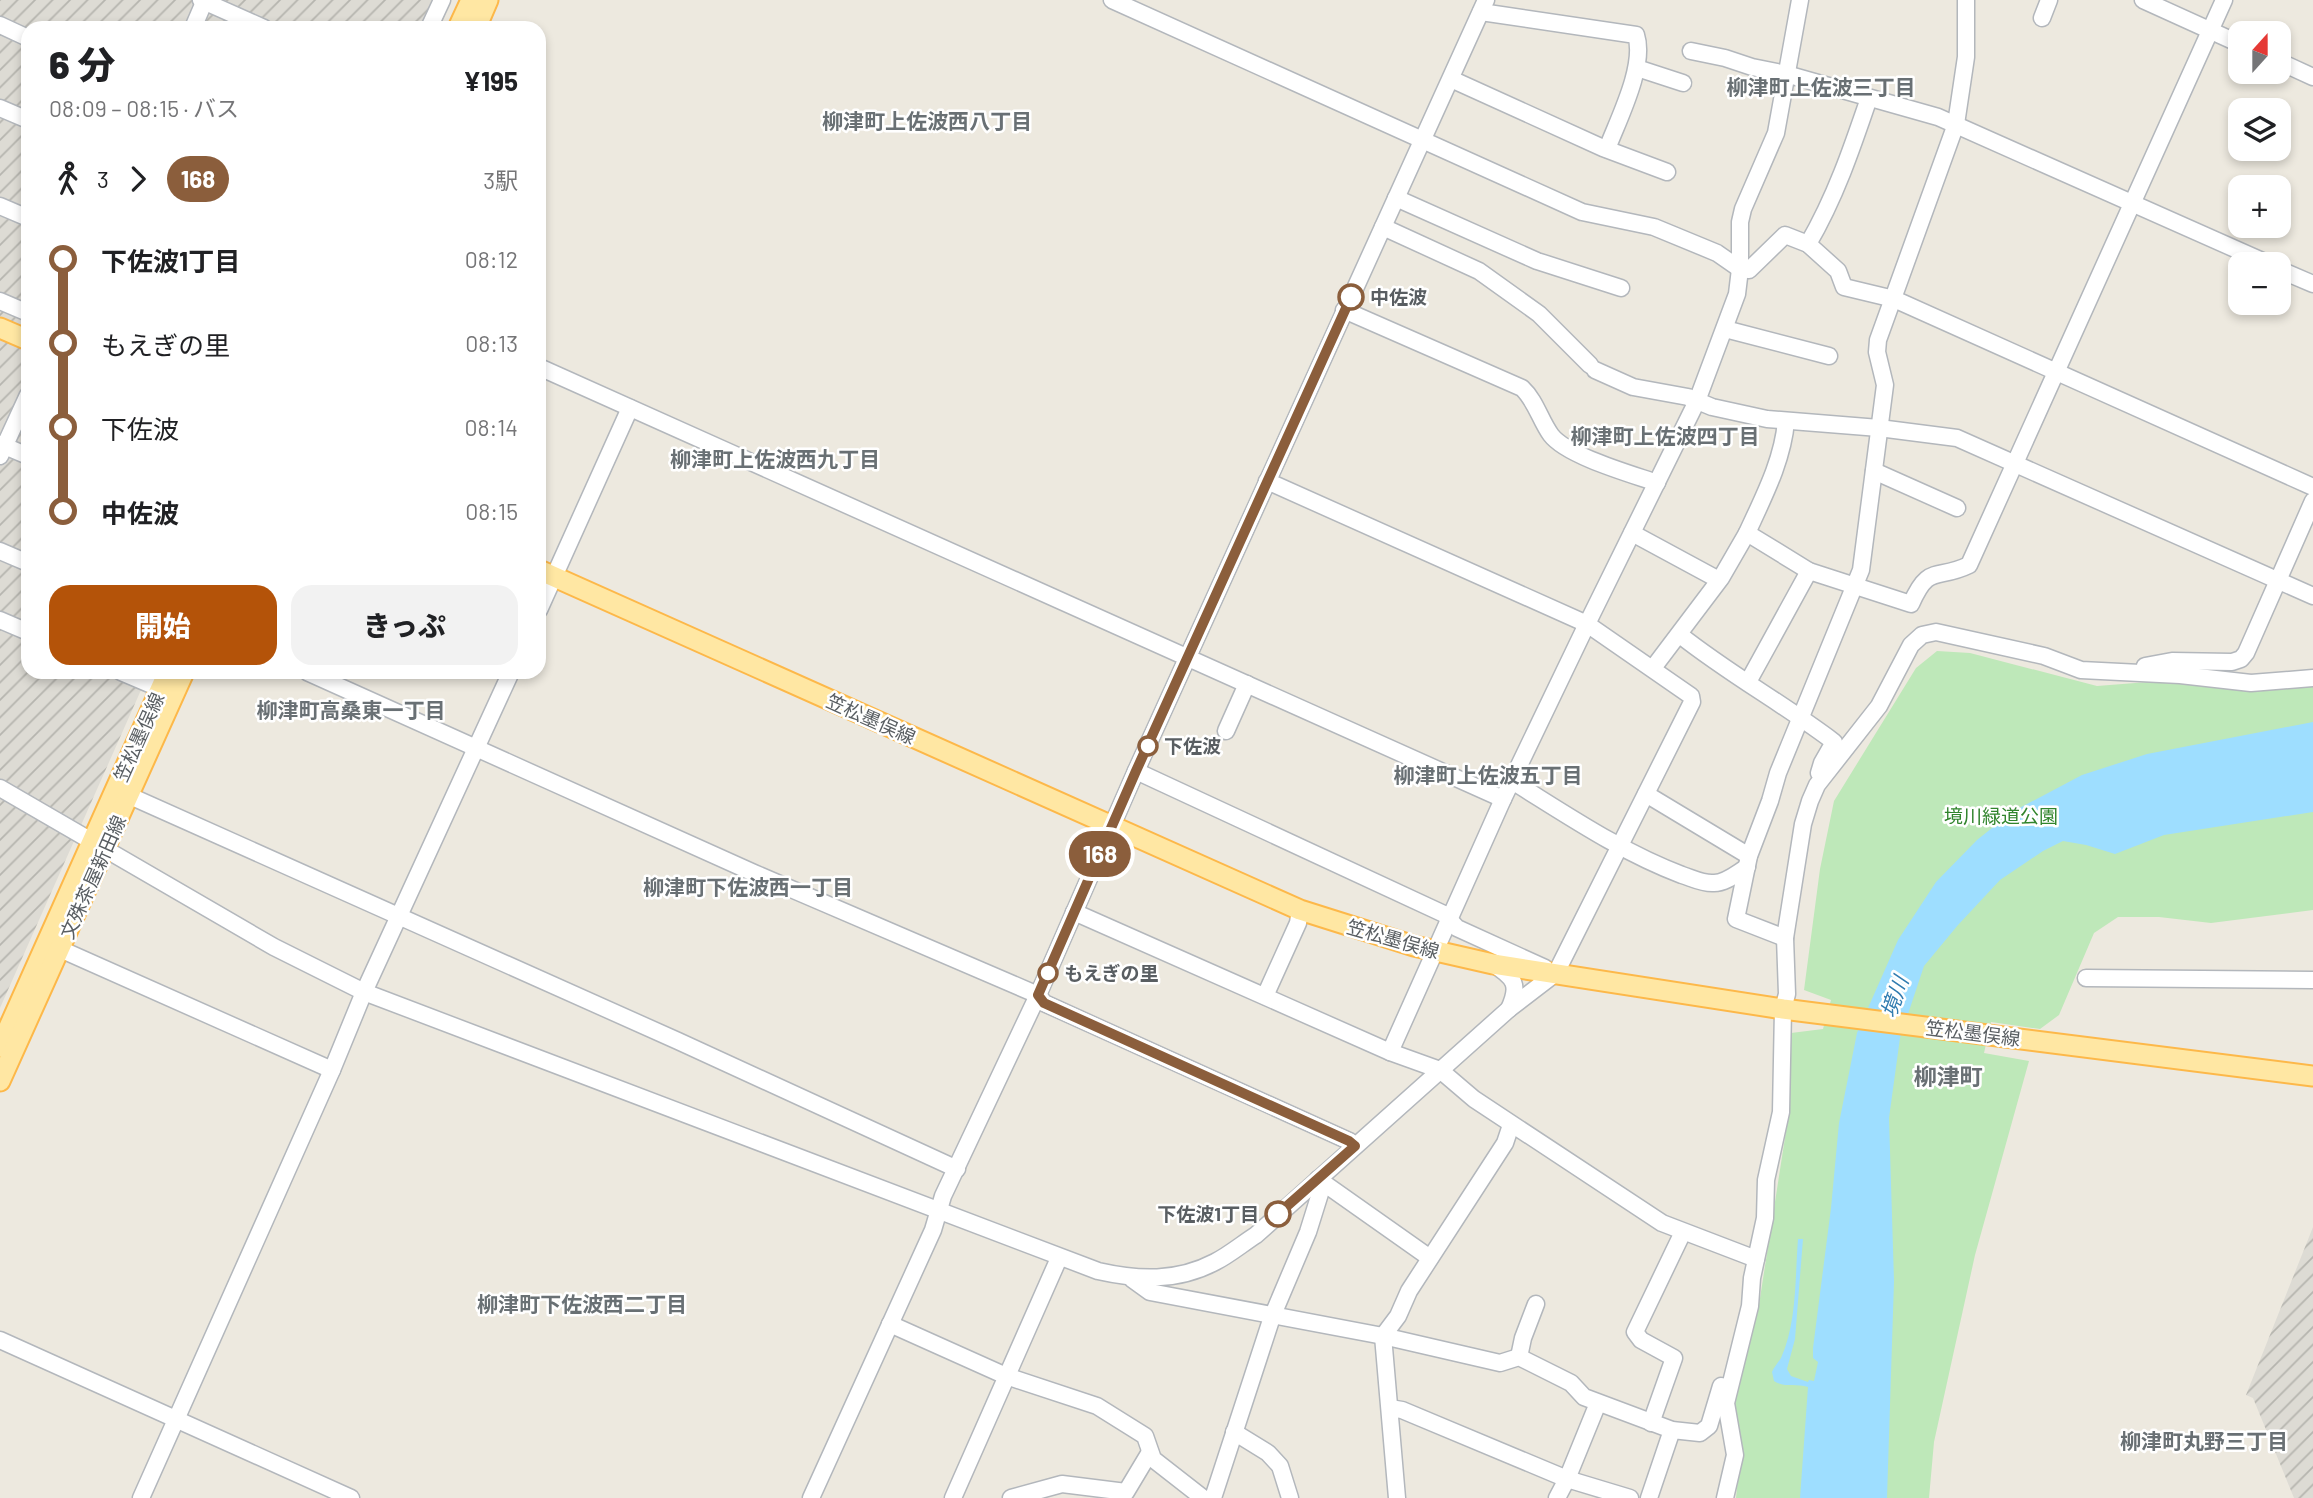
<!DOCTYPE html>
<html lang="ja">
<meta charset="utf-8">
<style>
body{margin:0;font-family:Barlow,"Noto Sans JP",sans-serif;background:#f2f2f2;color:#202124;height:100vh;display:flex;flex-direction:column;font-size:26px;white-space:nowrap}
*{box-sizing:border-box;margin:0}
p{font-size:23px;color:#757577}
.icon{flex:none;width:38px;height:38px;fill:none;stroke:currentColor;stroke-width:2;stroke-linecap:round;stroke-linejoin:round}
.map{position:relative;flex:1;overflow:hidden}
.panel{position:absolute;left:21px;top:21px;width:525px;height:658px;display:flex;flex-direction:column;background:#fff;border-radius:21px;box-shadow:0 4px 10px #0003}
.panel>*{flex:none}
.badge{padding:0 14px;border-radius:23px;font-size:24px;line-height:46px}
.needle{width:46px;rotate:21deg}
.fabs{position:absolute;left:2228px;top:21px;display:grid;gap:14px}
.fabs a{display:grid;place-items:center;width:63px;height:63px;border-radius:14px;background:#fff;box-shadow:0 4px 10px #0003;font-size:35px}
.map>.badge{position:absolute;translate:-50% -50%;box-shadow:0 0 0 4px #fff}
.legs{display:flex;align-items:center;gap:10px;height:77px;padding:0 28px;font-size:23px}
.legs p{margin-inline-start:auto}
.summary{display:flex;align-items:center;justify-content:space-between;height:119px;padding:0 28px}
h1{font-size:38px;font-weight:800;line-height:52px}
.cta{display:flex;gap:14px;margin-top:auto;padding:14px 28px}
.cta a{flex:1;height:80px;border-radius:21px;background:#b45309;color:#fff;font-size:28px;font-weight:800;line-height:80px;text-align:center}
.cta a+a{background:#f2f2f2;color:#202124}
ul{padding:0 28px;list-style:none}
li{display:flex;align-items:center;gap:24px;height:84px;font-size:26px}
li i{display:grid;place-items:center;width:10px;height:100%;margin:0 9px;background:currentColor}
li i::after{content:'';width:18px;height:18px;margin:-9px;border:5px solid;border-radius:50%;background:#fff}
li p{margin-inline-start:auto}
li:first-child i{background:linear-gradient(#0000 50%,currentColor 0)}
li:last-child i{background:linear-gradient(currentColor 50%,#0000 0)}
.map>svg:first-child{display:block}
</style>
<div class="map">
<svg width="2313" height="1498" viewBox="0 0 2313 1498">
<defs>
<pattern id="industrial-furrows" width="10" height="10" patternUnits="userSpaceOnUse" patternTransform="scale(1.75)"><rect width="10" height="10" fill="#dddbd4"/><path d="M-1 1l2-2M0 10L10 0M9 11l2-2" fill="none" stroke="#b6b5af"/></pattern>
</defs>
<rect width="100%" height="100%" fill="#ede9df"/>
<g fill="url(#industrial-furrows)">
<path d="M0 0H446L434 28H28V672H149L0 1008Z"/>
<path d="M2313 1227V1498H2294L2253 1398 2246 1395Z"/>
</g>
<path fill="#bee8b9" d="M1937 651 1970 653 2097 686 2148 682 2313 684V910L2211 923 2159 917H2118L2094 933 2059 1015 2040 1029 1991 1022 1984 1053 2029 1061 1975 1255 1934 1442 1929 1498H1736L1740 1459 1733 1394 1758 1311 1789 1112 1791 1033 1823 1029 1831 1000 1804 990 1820 869 1834 801 1916 668Z"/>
<path fill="#9edeff" d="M2313 722V812L2164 835 2115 854 2086 845 2063 841 2043 851 2000 880 1958 925 1924 966 1900 1038 1889 1118 1894 1281 1887 1498H1800L1808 1387C1796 1383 1784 1388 1774 1381L1772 1372C1774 1367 1778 1363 1781 1358 1797 1323 1795 1277 1798 1239H1803L1795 1339 1787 1369 1791 1376 1808 1382 1809 1380 1814 1381 1818 1362 1813 1358V1348L1831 1208 1839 1123 1857 1033 1898 940 1936 882 1977 840 2012 812 2082 775 2147 754Z"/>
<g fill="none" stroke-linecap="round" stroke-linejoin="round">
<defs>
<g id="minor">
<path d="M201 0 264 28"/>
<path d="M1112 0 1582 212 1654 227 1717 253 1740 269 1749 270 1785 235 1808 244 1838 271 1844 287 1894 299 2313 487"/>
<path d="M2143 0 2240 44"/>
<path d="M1481 12 1636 35C1646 66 1618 120 1607 149"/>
<path d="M2042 18 2049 0"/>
<path d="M0 25 28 38"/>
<path d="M193 28 205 0"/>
<path d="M429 28 442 0"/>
<path d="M1691 51 1725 58 1752 67 1786 74 1938 117 2269 264"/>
<path d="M2278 61 2313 77"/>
<path d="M1637 68 1683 83"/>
<path d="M1451 79 1603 148 1667 172"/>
<path d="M0 108 28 120"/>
<path d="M1396 198 1537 261 1621 288"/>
<path d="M0 206 28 218"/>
<path d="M1383 227 1479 271 1539 314 1590 365"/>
<path d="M1808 244C1835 198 1852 148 1869 98"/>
<path d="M2278 269 2313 284"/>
<path d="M0 301 28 313"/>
<path d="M1344 310 1522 388C1536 401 1540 420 1551 435 1567 456 1631 474 1657 483"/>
<path d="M1725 329 1829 356"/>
<path d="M539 367 1503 799"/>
<path d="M1595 370 1633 387 1688 397 1712 407 1767 419 1879 428 1957 438 2313 596"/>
<path d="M1786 421C1783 460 1763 498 1747 533L1809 571 1911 604C1929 563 1936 581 1969 565L2224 0"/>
<path d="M0 444 28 456"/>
<path d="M0 456 28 395"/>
<path d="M1874 471 1957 508"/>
<path d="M1632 533 1719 580"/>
<path d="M0 551 28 563"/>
<path d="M539 610 630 408"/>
<path d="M0 620 28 632"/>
<path d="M1680 635C1729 674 1784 704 1834 742L1822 763 1819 773"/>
<path d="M2145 666 2172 661 2232 662 2241 659 2246 653 2313 501"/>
<path d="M1653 668 1721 578 1747 533"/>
<path d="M121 672 161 689"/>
<path d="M307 672 754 873 1038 995 1044 1003 1349 1141 1355 1146"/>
<path d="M1748 682 1809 571"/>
<path d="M1226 731 1247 684"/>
<path d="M1136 771 1444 914 1457 928 1545 968"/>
<path d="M1512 781C1567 815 1621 852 1682 875 1692 878 1703 884 1714 883 1726 883 1737 873 1747 867"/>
<path d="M0 788 274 947 364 992 1098 1271C1138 1280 1177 1282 1215 1262 1229 1255 1242 1244 1256 1235L1509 1009 1556 973 1692 702 1691 696 1587 624 1267 481"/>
<path d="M1646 794 1749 856"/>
<path d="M130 796 678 1041 957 1169"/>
<path d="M1074 912 1390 1052 1440 1070 1474 1099 1662 1223 1756 1259"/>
<path d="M1785 938 1736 919 1749 856 1770 801 1778 773 1861 570 1885 385 1877 352 1878 340 1956 124 1966 57V0"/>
<path d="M60 949 332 1070"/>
<path d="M1493 964C1515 978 1520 985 1509 1009"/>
<path d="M2086 978 2313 980"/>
<path d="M1265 996 1298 923 1300 910"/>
<path d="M1390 1052 1503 799 1587 624 1697 401 1737 294 1740 269V222L1743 209 1776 133 1800 0"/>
<path d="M1318 1179 1430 1258"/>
<path d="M1132 1279 1150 1292 1383 1336 1500 1363 1519 1357 1571 1383 1584 1397 1672 1430 1700 1433 1709 1426 1721 1386"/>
<path d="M890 1324 1006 1376 1097 1406 1145 1436 1153 1459 1203 1498"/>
<path d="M0 1340 351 1498"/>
<path d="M1519 1357 1523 1338 1536 1304"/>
<path d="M1390 1408 1402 1410 1567 1479 1630 1498"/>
<path d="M1651 1423 1674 1358 1641 1340 1635 1332 1683 1232"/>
<path d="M1234 1432 1268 1453 1280 1466 1290 1498"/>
<path d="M141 1498 332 1070 364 992 511 672"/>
<path d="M811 1498 933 1230 943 1196 1038 995 1136 771 1486 0"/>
<path d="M953 1498 1059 1258"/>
<path d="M1011 1498 1062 1484 1126 1492 1150 1452"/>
<path d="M1213 1498 1272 1317 1308 1232 1323 1184"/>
<path d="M1397 1498 1383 1336 1398 1316 1409 1291 1505 1143 1511 1125"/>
<path d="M1557 1498 1567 1479 1598 1403"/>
<path d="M1649 1498 1672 1430"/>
<path d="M1725 1498 1735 1455 1726 1403 1750 1306 1752 1278 1765 1218 1766 1180 1781 1112 1783 1009 1787 994 1785 938 1803 824 1810 801 1817 785 1879 706 1911 645 1922 635 1936 632 2044 656 2081 670 2180 675 2251 683 2313 678"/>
</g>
<g id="major">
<path d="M458 28 471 0"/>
<path d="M476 28 488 0"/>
<path d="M0 328 28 340"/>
<path d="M539 570 1300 910 1414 946 1493 964 1783 1009 2313 1076"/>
<path d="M0 1047 168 672"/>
<path d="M0 1081 184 672"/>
</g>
</defs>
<use href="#minor" stroke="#b3b7bc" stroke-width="19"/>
<use href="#major" stroke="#fdb849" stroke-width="23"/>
<use href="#minor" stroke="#fff" stroke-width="16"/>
<use href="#major" stroke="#ffe7a3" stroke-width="19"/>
</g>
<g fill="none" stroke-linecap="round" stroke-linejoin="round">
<defs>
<path id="line-1" d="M1278 1214 1355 1146 1349 1141 1044 1003 1038 995 1136 771 1351 297"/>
</defs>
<use href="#line-1" stroke="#fff" stroke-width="16"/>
<use href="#line-1" stroke="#8b5e3c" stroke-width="10"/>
</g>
<g fill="#fff" stroke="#8b5e3c" stroke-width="3.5">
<circle cx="1351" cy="297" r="12"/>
<circle cx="1148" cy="746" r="9"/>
<circle cx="1048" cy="973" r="9"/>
<circle cx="1278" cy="1214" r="12"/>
</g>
<g text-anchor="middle" stroke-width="5" stroke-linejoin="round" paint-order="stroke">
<g font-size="19" font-weight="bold" fill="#595e62" stroke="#fff" text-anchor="start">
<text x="1370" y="304">中佐波</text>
<text x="1164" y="753">下佐波</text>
<text x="1064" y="980">もえぎの里</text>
<text x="1259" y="1221" text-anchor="end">下佐波1丁目</text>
</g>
<g font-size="19" fill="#595e62" stroke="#fff">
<text transform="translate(871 719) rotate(24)" y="7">笠松墨俣線</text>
<text transform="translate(139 737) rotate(-66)" y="7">笠松墨俣線</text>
<text transform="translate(93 877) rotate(-66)" y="7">文殊茶屋新田線</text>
<text transform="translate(1393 939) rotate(16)" y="7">笠松墨俣線</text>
<text transform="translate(1973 1033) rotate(7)" y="7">笠松墨俣線</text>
</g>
<g font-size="19" fill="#31852d" stroke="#fff">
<text x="2001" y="823">境川緑道公園</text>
</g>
<g font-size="21" font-weight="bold" fill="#697074" stroke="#fff">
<text x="1821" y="95">柳津町上佐波三丁目</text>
<text x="927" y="129">柳津町上佐波西八丁目</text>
<text x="1665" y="444">柳津町上佐波四丁目</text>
<text x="775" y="467">柳津町上佐波西九丁目</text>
<text x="351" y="718">柳津町高桑東一丁目</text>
<text x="1488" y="783">柳津町上佐波五丁目</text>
<text x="748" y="895">柳津町下佐波西一丁目</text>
<text x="582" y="1312">柳津町下佐波西二丁目</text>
<text x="2204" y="1449">柳津町丸野三丁目</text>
</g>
<g font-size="21" font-style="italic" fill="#317cb0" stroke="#fff">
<text transform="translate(1895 997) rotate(-70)" y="7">境川</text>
</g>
<g font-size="23" font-weight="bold" fill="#697074" stroke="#fff">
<text x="1948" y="1085">柳津町</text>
</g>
</g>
</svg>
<div class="fabs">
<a><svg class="needle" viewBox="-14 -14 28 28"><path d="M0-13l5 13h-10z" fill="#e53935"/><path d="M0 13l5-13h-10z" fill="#757577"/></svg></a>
<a><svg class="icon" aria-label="layers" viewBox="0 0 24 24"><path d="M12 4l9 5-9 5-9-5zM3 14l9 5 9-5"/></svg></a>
<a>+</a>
<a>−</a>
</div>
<b class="badge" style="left:1100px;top:854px;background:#8b5e3c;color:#fff">168</b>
<section class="panel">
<div class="summary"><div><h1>6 分</h1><p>08:09 – 08:15 · バス</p></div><b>¥195</b></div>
<div class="legs"><svg class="icon" aria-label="walk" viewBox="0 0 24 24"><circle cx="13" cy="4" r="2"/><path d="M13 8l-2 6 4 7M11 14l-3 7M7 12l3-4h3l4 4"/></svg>3<svg class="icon" aria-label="forward" viewBox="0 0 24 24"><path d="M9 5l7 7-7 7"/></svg><b class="badge" style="background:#8b5e3c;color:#fff">168</b><p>3駅</p></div>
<ul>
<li><i style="color:#8b5e3c"></i><b>下佐波1丁目</b><p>08:12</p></li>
<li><i style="color:#8b5e3c"></i><span>もえぎの里</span><p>08:13</p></li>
<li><i style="color:#8b5e3c"></i><span>下佐波</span><p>08:14</p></li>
<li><i style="color:#8b5e3c"></i><b>中佐波</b><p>08:15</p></li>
</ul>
<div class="cta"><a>開始</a><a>きっぷ</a></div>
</section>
</div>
